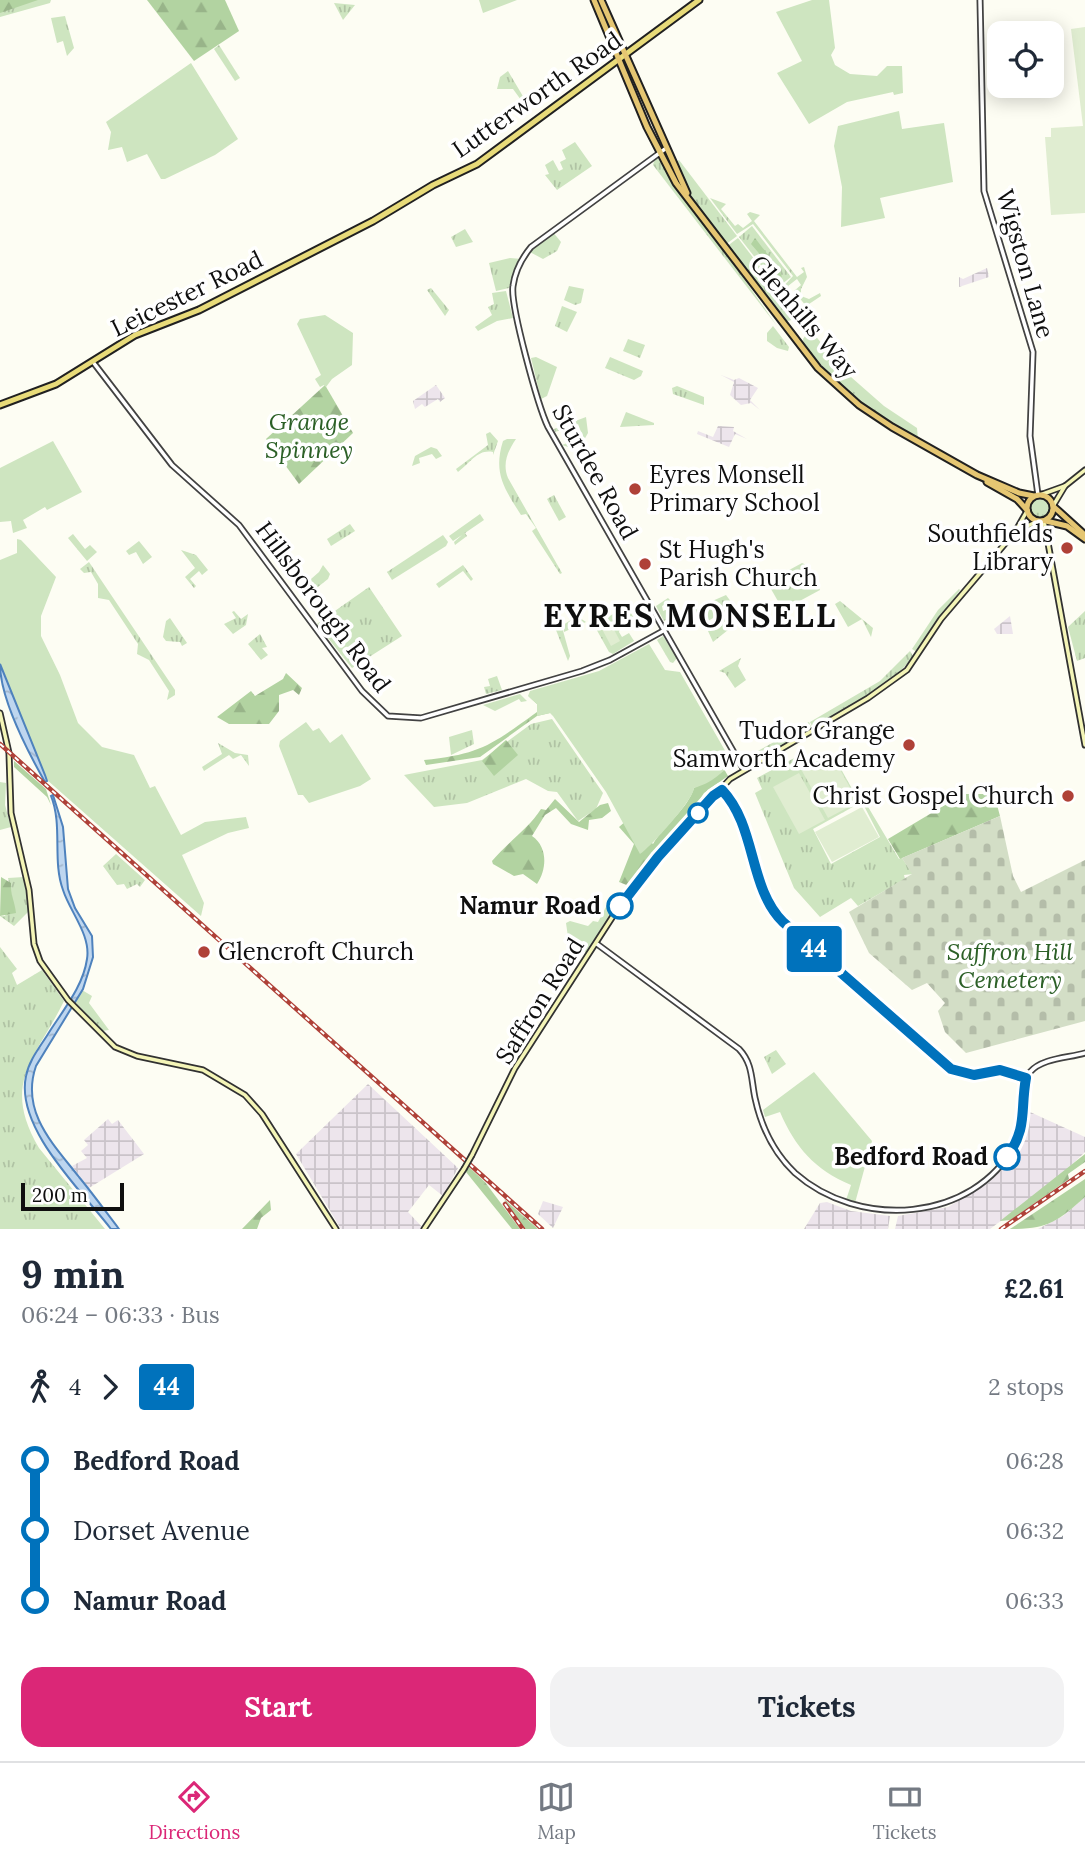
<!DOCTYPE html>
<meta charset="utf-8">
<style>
body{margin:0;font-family:Lora,serif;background:#f2f2f3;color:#1f2937;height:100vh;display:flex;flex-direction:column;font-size:26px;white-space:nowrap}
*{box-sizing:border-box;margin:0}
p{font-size:23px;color:#747a83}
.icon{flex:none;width:38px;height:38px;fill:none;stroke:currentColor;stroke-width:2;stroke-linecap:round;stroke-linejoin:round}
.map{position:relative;height:1229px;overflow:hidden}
.side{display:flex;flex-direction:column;background:#fff;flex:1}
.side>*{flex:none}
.badge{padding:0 14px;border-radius:5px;font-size:24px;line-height:46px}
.buttons{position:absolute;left:987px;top:21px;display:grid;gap:14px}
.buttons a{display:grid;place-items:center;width:77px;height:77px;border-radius:14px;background:#fff;box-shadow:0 4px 18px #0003;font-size:35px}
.scale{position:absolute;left:21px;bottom:18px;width:103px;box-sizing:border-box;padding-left:7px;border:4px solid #0f0f0f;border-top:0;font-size:19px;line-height:24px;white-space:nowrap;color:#0f0f0f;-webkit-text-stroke:5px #fff;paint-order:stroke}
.map>.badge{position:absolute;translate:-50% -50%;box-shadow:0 0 0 4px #fff}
.legs{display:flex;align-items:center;gap:10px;height:77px;padding:0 21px;font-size:23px}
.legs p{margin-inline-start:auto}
.head{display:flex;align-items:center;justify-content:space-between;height:119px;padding:0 21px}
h1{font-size:38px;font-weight:700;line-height:52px}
.action{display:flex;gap:14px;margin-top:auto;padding:14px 21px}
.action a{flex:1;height:80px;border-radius:21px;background:#db2777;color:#fff;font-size:28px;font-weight:700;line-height:80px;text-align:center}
.action a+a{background:#f2f2f3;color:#1f2937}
ul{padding:0 21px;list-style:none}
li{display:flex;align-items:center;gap:24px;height:70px;font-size:26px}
li i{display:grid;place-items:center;width:10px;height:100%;margin:0 9px;background:currentColor}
li i::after{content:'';width:18px;height:18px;margin:-9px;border:5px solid;border-radius:50%;background:#fff}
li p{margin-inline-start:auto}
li:first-child i{background:linear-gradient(#0000 50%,currentColor 0)}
li:last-child i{background:linear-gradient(currentColor 50%,#0000 0)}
.menu{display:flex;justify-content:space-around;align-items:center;height:98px;border-top:2px solid #e0e1e3;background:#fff;font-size:19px;color:#747a83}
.menu a{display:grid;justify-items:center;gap:4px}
.menu .active{color:#db2777}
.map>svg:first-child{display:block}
</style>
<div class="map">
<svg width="1085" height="1229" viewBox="0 0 1085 1229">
<defs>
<pattern id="industrial-grid" width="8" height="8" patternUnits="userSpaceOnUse" patternTransform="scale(1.75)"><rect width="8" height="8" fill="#ede5ec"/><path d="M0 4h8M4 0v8" fill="none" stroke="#cac3c9"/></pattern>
<pattern id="grass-tufts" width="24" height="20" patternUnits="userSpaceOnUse" patternTransform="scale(1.75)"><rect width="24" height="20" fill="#cee5c0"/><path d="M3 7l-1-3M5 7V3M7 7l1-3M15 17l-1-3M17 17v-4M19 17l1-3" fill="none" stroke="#b0c3a4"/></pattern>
<pattern id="forest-firs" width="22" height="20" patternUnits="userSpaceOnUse" patternTransform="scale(1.75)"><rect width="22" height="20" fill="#b2d3a1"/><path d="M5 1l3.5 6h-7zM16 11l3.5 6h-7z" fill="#98b489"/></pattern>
<pattern id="cemetery-stones" width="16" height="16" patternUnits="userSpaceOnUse" patternTransform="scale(1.75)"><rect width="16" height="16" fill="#d3dec6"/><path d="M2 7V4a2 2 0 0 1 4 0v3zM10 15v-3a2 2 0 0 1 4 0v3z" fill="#b4bda9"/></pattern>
<pattern id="water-ripples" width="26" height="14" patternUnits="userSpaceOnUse" patternTransform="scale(1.75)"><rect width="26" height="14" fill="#bed6ef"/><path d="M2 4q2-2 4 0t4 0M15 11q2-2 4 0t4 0" fill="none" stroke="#a2b6cc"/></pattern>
</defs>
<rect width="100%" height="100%" fill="#fdfdf3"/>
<g fill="url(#industrial-grid)">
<path d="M987 268 989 277 959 287V277L963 279Z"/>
<path d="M721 375 734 380 739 378 758 388 750 400 760 410 751 403 741 405 730 395 734 382Z"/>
<path d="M436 385 445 398 440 402 438 399 425 407 422 404 415 409 413 401Z"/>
<path d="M718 426 734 427 733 431 747 439 735 434 729 447 697 434 698 431 713 437Z"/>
<path d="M1010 616 1013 634H997L994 629Z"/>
<path d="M368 1084 458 1168 443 1196 429 1185 408 1212 424 1229H341L296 1154Z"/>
<path d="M1030 1112 1085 1137V1152L1057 1179 990 1229H895L898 1216 948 1207 988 1183 1005 1167 1022 1143Z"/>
<path d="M108 1119 112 1124 118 1120 144 1154 89 1188 72 1166 87 1158 81 1151 88 1145 84 1140Z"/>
<path d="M1085 1197V1229H1038L1063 1216Z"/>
<path d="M543 1201 563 1207 553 1228 538 1214Z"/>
<path d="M827 1202 851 1211 890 1216 888 1229H804L820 1203Z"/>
</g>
<g fill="url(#grass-tufts)">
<path d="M0 0H51L50 3 0 17Z"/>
<path d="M334 3 355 5 343 20Z"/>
<path d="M65 16 74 48 67 56 63 41 57 43 51 18Z"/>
<path d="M219 45 240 78 235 81 214 49Z"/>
<path d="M508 71 524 98 521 100 513 89H497L500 77Z"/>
<path d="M575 142 592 166 557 190 545 175 549 174 545 165 553 160 559 171 563 169 560 162 566 159 562 150Z"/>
<path d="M655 158 661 160 777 326 653 165Z"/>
<path d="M679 160 737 236 725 245 693 201 673 164Z"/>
<path d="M710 198 726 204 721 209 735 226 738 224 743 228 752 221 747 214 750 212 760 215 754 221 797 277 804 272 801 268 804 267 807 277 801 289V296L809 299 820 293 821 296 806 306 794 291 801 285 797 279 788 286 791 292 788 295 801 312 808 309 811 316 806 318 799 315 780 290 793 276 753 224 737 234Z"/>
<path d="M752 226 791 277 778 287 739 237Z"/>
<path d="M465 229 473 242 456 247 451 237Z"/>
<path d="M552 231 561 242 557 251 543 259 528 251Z"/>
<path d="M738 238 798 316 795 319 784 322 726 247Z"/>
<path d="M510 258 522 259 509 288 496 291 489 263Z"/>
<path d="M569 286 584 289 581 303 575 305 564 300Z"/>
<path d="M431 288 449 310 445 316 427 290Z"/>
<path d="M506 291 513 318 497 321 478 331 475 327 492 315 488 307 494 304 492 293Z"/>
<path d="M562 306 577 312 567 332 555 326Z"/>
<path d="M773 326 789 347 788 351 777 348 767 341V333Z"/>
<path d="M810 329 842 369 833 378 804 346 803 339Z"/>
<path d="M628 339 645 345 640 358 623 351Z"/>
<path d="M536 357 557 367 547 396 541 399 531 358Z"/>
<path d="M610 357 643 371 641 376 634 380 605 368Z"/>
<path d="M843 370 884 406 917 428 918 439 868 409 833 380Z"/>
<path d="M677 386 704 397V405L673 394 672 388Z"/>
<path d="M626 412 654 423V425L620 427Z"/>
<path d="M586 417 588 433 584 440 568 447 562 445 583 437 578 424 555 432 554 429Z"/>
<path d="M490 432 498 441 493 455V452C478 449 471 462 458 472L456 469 488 445 486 434Z"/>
<path d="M507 439H516C508 451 502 463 508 478L562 573 560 574 532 531 536 528 526 514 521 515C504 488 493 473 503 441Z"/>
<path d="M431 447 437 449 442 456 436 459 432 454 419 458 420 463 412 466 415 456Z"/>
<path d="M554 495 566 517 559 521 547 499Z"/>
<circle cx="1040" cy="509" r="10"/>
<path d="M480 514 484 520 465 533 467 536 455 545 454 542 462 535 453 541 449 536Z"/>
<path d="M350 524 355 531 331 546 327 539Z"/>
<path d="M73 534 85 549 90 545 97 552 87 561 68 538Z"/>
<path d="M443 535 448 542 446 546 392 580 387 572Z"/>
<path d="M181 550 196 555 208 570 202 575 199 571 190 579 196 586 194 588 185 577 195 568Z"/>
<path d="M89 562 175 690V695L167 700 169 691 149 660 137 654 138 644 109 600 98 598V584L91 572 84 573 80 569Z"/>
<path d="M802 563 809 566 820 590 783 610 767 582Z"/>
<path d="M323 565 330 574 328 579 309 594 303 586 319 572Z"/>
<path d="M463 565 473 579 471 581 463 571 439 588 436 584Z"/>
<path d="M369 587 402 636 352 668 343 657 355 648 332 613Z"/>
<path d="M959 589 960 590 917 652 912 649 938 610Z"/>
<path d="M726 595 743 618 713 642 708 631 723 620 720 614 708 621 700 619 694 609Z"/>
<path d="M668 598 671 601 662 606 663 611 677 606 680 612 664 621 656 606Z"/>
<path d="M840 601 873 628 871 637 862 619 848 627 835 604Z"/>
<path d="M627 606 636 622 621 626 619 632 622 637 629 633 634 641 613 654 609 652 594 625Z"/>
<path d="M234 611 241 619 248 614 246 625 233 634 224 624 236 618 232 612Z"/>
<path d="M1085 611V658L1077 661 1068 627Z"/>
<path d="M577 616 586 622 564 632 563 625Z"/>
<path d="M170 618 187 643 182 646 180 642 166 641 163 637 166 621Z"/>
<path d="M562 627 570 656 568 661 556 630Z"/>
<path d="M260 634 267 647 262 648 268 655 261 660 248 644Z"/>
<path d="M663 636 677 658 673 663 670 662 657 640Z"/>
<path d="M910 651 913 656C889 690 848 708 813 728L810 722 880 681Z"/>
<path d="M741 658 738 666 746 680 735 688 725 673 719 671Z"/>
<path d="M497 676 502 690 486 694 484 687 490 686 488 679Z"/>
<path d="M520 694 527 701 521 702 519 699 495 711 483 705Z"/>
<path d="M552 719 603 793 596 809 578 821 557 792 548 791 526 779 467 803 434 807 404 775 482 760 531 724Z"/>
<path d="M809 722 812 729 747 765 743 764 744 759Z"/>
<path d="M472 730 474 744 451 755 449 737Z"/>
<path d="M218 743 235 753 248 755 249 766 241 755 233 759 229 755 204 771 202 767 222 754Z"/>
<path d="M832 753 860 803 813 829 831 864 880 837 862 802 864 800 899 859 902 858 913 874 904 875 905 879 858 906 851 898 820 917 794 888 755 793 762 789 757 778 798 756 805 768Z"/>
<path d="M0 782 6 783 5 805 11 827 0 830Z"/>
<path d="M116 854 145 880 140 887 137 884 127 889 124 884 117 885 103 866Z"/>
<path d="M24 877 29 911 14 926 0 916H5L12 898 8 878Z"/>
<path d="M0 947 17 969 12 973 17 985 42 970 64 1001C37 1057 0 1082 39 1148L105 1229H0Z"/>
<path d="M82 990 92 996 89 1003 109 1030 102 1031 75 1002Z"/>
<path d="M776 1050 786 1064 772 1074 764 1057Z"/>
</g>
<g fill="url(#forest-firs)">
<path d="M0 0H38L0 13Z"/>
<path d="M147 0H225L239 31 194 61Z"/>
<path d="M755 238 779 269 782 277 773 272 766 273 764 259 751 244Z"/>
<path d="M325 385 353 433 299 484 266 439Z"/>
<path d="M286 673 302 688 299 695 293 690 279 695V711L269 724H229L217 717 251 691 255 696 283 679Z"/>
<path d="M528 696 550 713 537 716 480 757 426 765 424 760C481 754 491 745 537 712V704Z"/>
<path d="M506 740 518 755 494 776 482 761Z"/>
<path d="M14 761 46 789 51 805 47 797 14 767Z"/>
<path d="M724 769 728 776 704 793 687 820 629 886 619 882 634 844 619 827 627 820 653 844C665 824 687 810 694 788Z"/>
<path d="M951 794H994L1000 816 900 859 888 839 950 802Z"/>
<path d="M555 799 579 822 600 805 608 803 611 811 602 818 589 820 588 830 571 824 556 808 545 815 532 836C548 847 547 869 537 884L523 874 514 876 493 864 492 861C508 842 529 828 541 809L546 810Z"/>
<path d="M1 877 11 883C10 894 15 902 16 913L0 916Z"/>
<path d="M1085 1154V1162L1068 1174 1069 1179 1011 1220 1000 1221Z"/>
<path d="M469 1167 485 1182 520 1229H512L466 1172Z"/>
<path d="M1085 1179V1197C1057 1222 1048 1229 1010 1229Z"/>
<path d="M504 1199 538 1229H525Z"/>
<path d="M270 1200 271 1210 261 1218 257 1229H242Z"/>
</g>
<path fill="url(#cemetery-stones)" d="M1000 816 1013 876 1021 892 1085 860V1021L966 1053 945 1032 938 1011 945 1003 927 983 912 990 869 953 849 912 912 874 902 858Z"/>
<g fill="#cee5c0">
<path d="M479 0H517L483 13Z"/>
<path d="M812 0H829L835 48 831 55 835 65 850 74 877 76 887 66H902L903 93 894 95 893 92 847 102 809 124 777 73 802 61 776 12Z"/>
<path d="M191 63 238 139 215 155 165 179H161L147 154 127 162 122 147 108 150 111 132 106 122Z"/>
<path d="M899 111 902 129 944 123 953 182 880 198 885 218 841 227 842 187 834 146 838 126Z"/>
<path d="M325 315 353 333 352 365 332 379 326 387 324 385 320 387 315 379 321 375 297 324 300 319Z"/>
<path d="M53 441 82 492 47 510 45 507 23 520 27 528 13 533 11 521 0 522V468Z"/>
<path d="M17 539 21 540 56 577 41 616V636L60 675 78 723 102 747 134 755 150 788 155 786 181 835 205 822 246 817 249 828 228 833 182 855 204 903 201 916 46 779 0 664V560L17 553Z"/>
<path d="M139 541 152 557 143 564 136 552 129 555 126 551Z"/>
<path d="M332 613H338L355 636V648L343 657 317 624Z"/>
<path d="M649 644 665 670 680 672 731 761 730 766C714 778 713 782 694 788 694 799 650 848 640 854L606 792 553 716 550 713 537 716V704L528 696 530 691 599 671Z"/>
<path d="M306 722 313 731 319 728 330 743 342 734 371 779 360 786 309 803 303 795H298L279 746 280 741Z"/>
<path d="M607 905 615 909 586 953 574 943 569 944 566 923 570 921 588 926 593 921 598 922Z"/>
<path d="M814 1072 872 1141 855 1203 846 1200 851 1185C815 1170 795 1147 780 1112L765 1117 763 1110Z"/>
</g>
<g fill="#e0edd1">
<path d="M1085 27V213L1051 215 1045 137H1051V128L1083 126 1071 29Z"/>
<path d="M611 624 620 641 611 646 602 629Z"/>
<path d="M832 755 858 802 828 818 802 771Z"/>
<path d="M799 773 825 820 799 834 773 787Z"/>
<path d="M862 807 879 837 832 862 815 832Z"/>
</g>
<g fill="url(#water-ripples)" stroke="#4e82bd" stroke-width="2">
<path d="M0 664 45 775 47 781 45 782C28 752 0 698 0 664Z"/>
<path d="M53 795 63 827 68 889 75 908 92 936 93 957 83 989 36 1066C20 1112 54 1145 79 1177 93 1194 106 1212 119 1229H111C81 1190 15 1128 26 1076 29 1060 40 1047 48 1034 63 1010 83 987 87 959 91 935 70 912 63 890 52 860 63 826 51 796Z"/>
</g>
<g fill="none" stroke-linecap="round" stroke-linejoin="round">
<defs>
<g id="tertiary">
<path d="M980 0 984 191 1033 352 1030 436 1038 495"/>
<path d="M665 149 531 247C522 258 515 271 513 286 510 305 538 406 548 427L744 770"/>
<path d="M93 362 172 465 239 525 362 691 388 716 421 718 582 671 610 660 663 631"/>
<path d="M597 944 739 1049C753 1064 751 1079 755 1098 761 1126 774 1153 795 1173 858 1229 973 1224 1016 1143 1028 1122 1019 1084 1030 1072 1042 1058 1068 1058 1085 1053"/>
</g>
<g id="secondary">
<path d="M1040 495 1065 486 1085 470"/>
<path d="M1053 506 1065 486"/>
<path d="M1044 521 1085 745"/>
<path d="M1017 531 1038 521"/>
<path d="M0 713 9 753 11 813 29 890 34 944 40 961 68 1000 115 1047 137 1056 203 1070 245 1095 262 1114 336 1229"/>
<path d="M472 1155 515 1068 615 913 658 857 730 779 868 698 907 670 941 619 1015 532 1027 511"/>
<path d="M424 1229 464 1169"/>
</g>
<path id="primary" d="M0 405 56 384 135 335 199 310 373 221 433 185 477 164 699 0"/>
<g id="trunk">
<path d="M594 0 647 127 676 183 818 368 859 405 892 427 977 475 1019 493 1034 496"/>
<path d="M601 0 687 193"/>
<path d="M987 482 1017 499 1027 510"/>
<circle cx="1040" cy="508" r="13"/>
<path d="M1054 507 1085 535"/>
<path d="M1046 521 1067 526 1085 539"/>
</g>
</defs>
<use href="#tertiary" stroke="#424242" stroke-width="7"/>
<use href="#secondary" stroke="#313131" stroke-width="7"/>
<use href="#primary" stroke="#202020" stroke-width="9"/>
<use href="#trunk" stroke="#202020" stroke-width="9"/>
<use href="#tertiary" stroke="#fff" stroke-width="3.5"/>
<use href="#secondary" stroke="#f4f5b7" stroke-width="3.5"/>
<use href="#primary" stroke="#e8db79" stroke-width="5"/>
<use href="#trunk" stroke="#e5c672" stroke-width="5"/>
<defs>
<g id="rail">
<path d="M0 744 542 1229"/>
<path d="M505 1204 523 1229"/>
<path d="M1001 1229 1085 1171"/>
</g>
</defs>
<use href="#rail" stroke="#af4138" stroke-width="4.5"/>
<use href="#rail" stroke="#fff" stroke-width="2" stroke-dasharray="5" stroke-linecap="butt"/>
<defs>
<path id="secondary-bridge" d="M464 1169 472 1155"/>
</defs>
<use href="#secondary-bridge" stroke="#313131" stroke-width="7" stroke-linecap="butt"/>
<use href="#secondary-bridge" stroke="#f4f5b7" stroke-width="3.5"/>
</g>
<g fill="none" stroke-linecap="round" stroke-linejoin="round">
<defs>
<path id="line-1" d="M620 906 658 857 713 796 722 790C757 827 748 887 783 922L951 1069 974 1075 1000 1070 1026 1078C1020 1111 1028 1127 1007 1157"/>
</defs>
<use href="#line-1" stroke="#fff" stroke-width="16"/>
<use href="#line-1" stroke="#0072bc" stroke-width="10"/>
</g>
<g fill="#af4138" stroke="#fff" stroke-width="2.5">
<circle cx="635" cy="489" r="7"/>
<circle cx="1067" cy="548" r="7"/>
<circle cx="645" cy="564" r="7"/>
<circle cx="909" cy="745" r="7"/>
<circle cx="1068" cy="796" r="7"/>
<circle cx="204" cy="952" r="7"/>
</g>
<g fill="#fff" stroke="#0072bc" stroke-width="3.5">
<circle cx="698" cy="813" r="9"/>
<circle cx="620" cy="906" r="12"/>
<circle cx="1007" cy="1157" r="12"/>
</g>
<g text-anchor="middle" stroke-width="7" stroke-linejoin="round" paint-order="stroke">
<g font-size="24" fill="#0f0f0f" stroke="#fff">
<text transform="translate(537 95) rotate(-35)" y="8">Lutterworth Road</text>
<text transform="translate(1025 264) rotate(74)" y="8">Wigston Lane</text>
<text transform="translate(187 294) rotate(-26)" y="8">Leicester Road</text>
<text transform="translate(804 317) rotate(50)" y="8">Glenhills Way</text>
<text transform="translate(595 472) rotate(61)" y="8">Sturdee Road</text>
<text transform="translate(323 607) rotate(53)" y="8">Hillsborough Road</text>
<text transform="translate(540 1001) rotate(-58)" y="8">Saffron Road</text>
</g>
<g font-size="24" font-style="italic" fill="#2c6027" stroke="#fff">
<text x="309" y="430">Grange<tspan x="309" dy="28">Spinney</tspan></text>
<text x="1010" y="960">Saffron Hill<tspan x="1010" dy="28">Cemetery</tspan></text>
</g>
<g font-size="24" fill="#0f0f0f" stroke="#fff" text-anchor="start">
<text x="649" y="483">Eyres Monsell<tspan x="649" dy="28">Primary School</tspan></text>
<text x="1053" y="542" text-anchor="end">Southfields<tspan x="1053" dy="28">Library</tspan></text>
<text x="659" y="558">St Hugh's<tspan x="659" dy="28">Parish Church</tspan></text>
<text x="895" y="739" text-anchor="end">Tudor Grange<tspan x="895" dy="28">Samworth Academy</tspan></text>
<text x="1054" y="804" text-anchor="end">Christ Gospel Church</text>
<text x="218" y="960">Glencroft Church</text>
</g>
<g font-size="24" font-weight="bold" fill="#0f0f0f" stroke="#fff" text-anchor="end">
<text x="601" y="914">Namur Road</text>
<text x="988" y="1165">Bedford Road</text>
</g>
<g font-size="32" font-weight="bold" letter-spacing="2" fill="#0f0f0f" stroke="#fff">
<text x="690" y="627">EYRES MONSELL</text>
</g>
</g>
</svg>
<div class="buttons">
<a><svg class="icon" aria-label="locate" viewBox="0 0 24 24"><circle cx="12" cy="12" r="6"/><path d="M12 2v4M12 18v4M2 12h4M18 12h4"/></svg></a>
</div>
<div class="scale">200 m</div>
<b class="badge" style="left:814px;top:949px;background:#0072bc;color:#fff">44</b>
</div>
<section class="side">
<div class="head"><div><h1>9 min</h1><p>06:24 – 06:33 · Bus</p></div><b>£2.61</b></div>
<div class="legs"><svg class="icon" aria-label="walk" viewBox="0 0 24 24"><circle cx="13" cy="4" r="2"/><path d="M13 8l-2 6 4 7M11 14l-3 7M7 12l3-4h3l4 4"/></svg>4<svg class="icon" aria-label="forward" viewBox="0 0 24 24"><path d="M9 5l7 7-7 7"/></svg><b class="badge" style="background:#0072bc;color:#fff">44</b><p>2 stops</p></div>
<ul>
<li><i style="color:#0072bc"></i><b>Bedford Road</b><p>06:28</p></li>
<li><i style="color:#0072bc"></i><span>Dorset Avenue</span><p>06:32</p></li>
<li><i style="color:#0072bc"></i><b>Namur Road</b><p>06:33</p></li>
</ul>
<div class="action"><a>Start</a><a>Tickets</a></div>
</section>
<nav class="menu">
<a class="active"><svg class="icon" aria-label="directions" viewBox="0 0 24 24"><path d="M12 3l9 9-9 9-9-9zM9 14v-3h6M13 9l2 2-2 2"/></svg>Directions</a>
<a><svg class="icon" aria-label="map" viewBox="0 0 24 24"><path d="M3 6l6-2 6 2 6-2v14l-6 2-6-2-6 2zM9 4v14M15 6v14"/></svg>Map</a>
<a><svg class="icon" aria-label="tickets" viewBox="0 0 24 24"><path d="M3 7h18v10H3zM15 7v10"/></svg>Tickets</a>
</nav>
